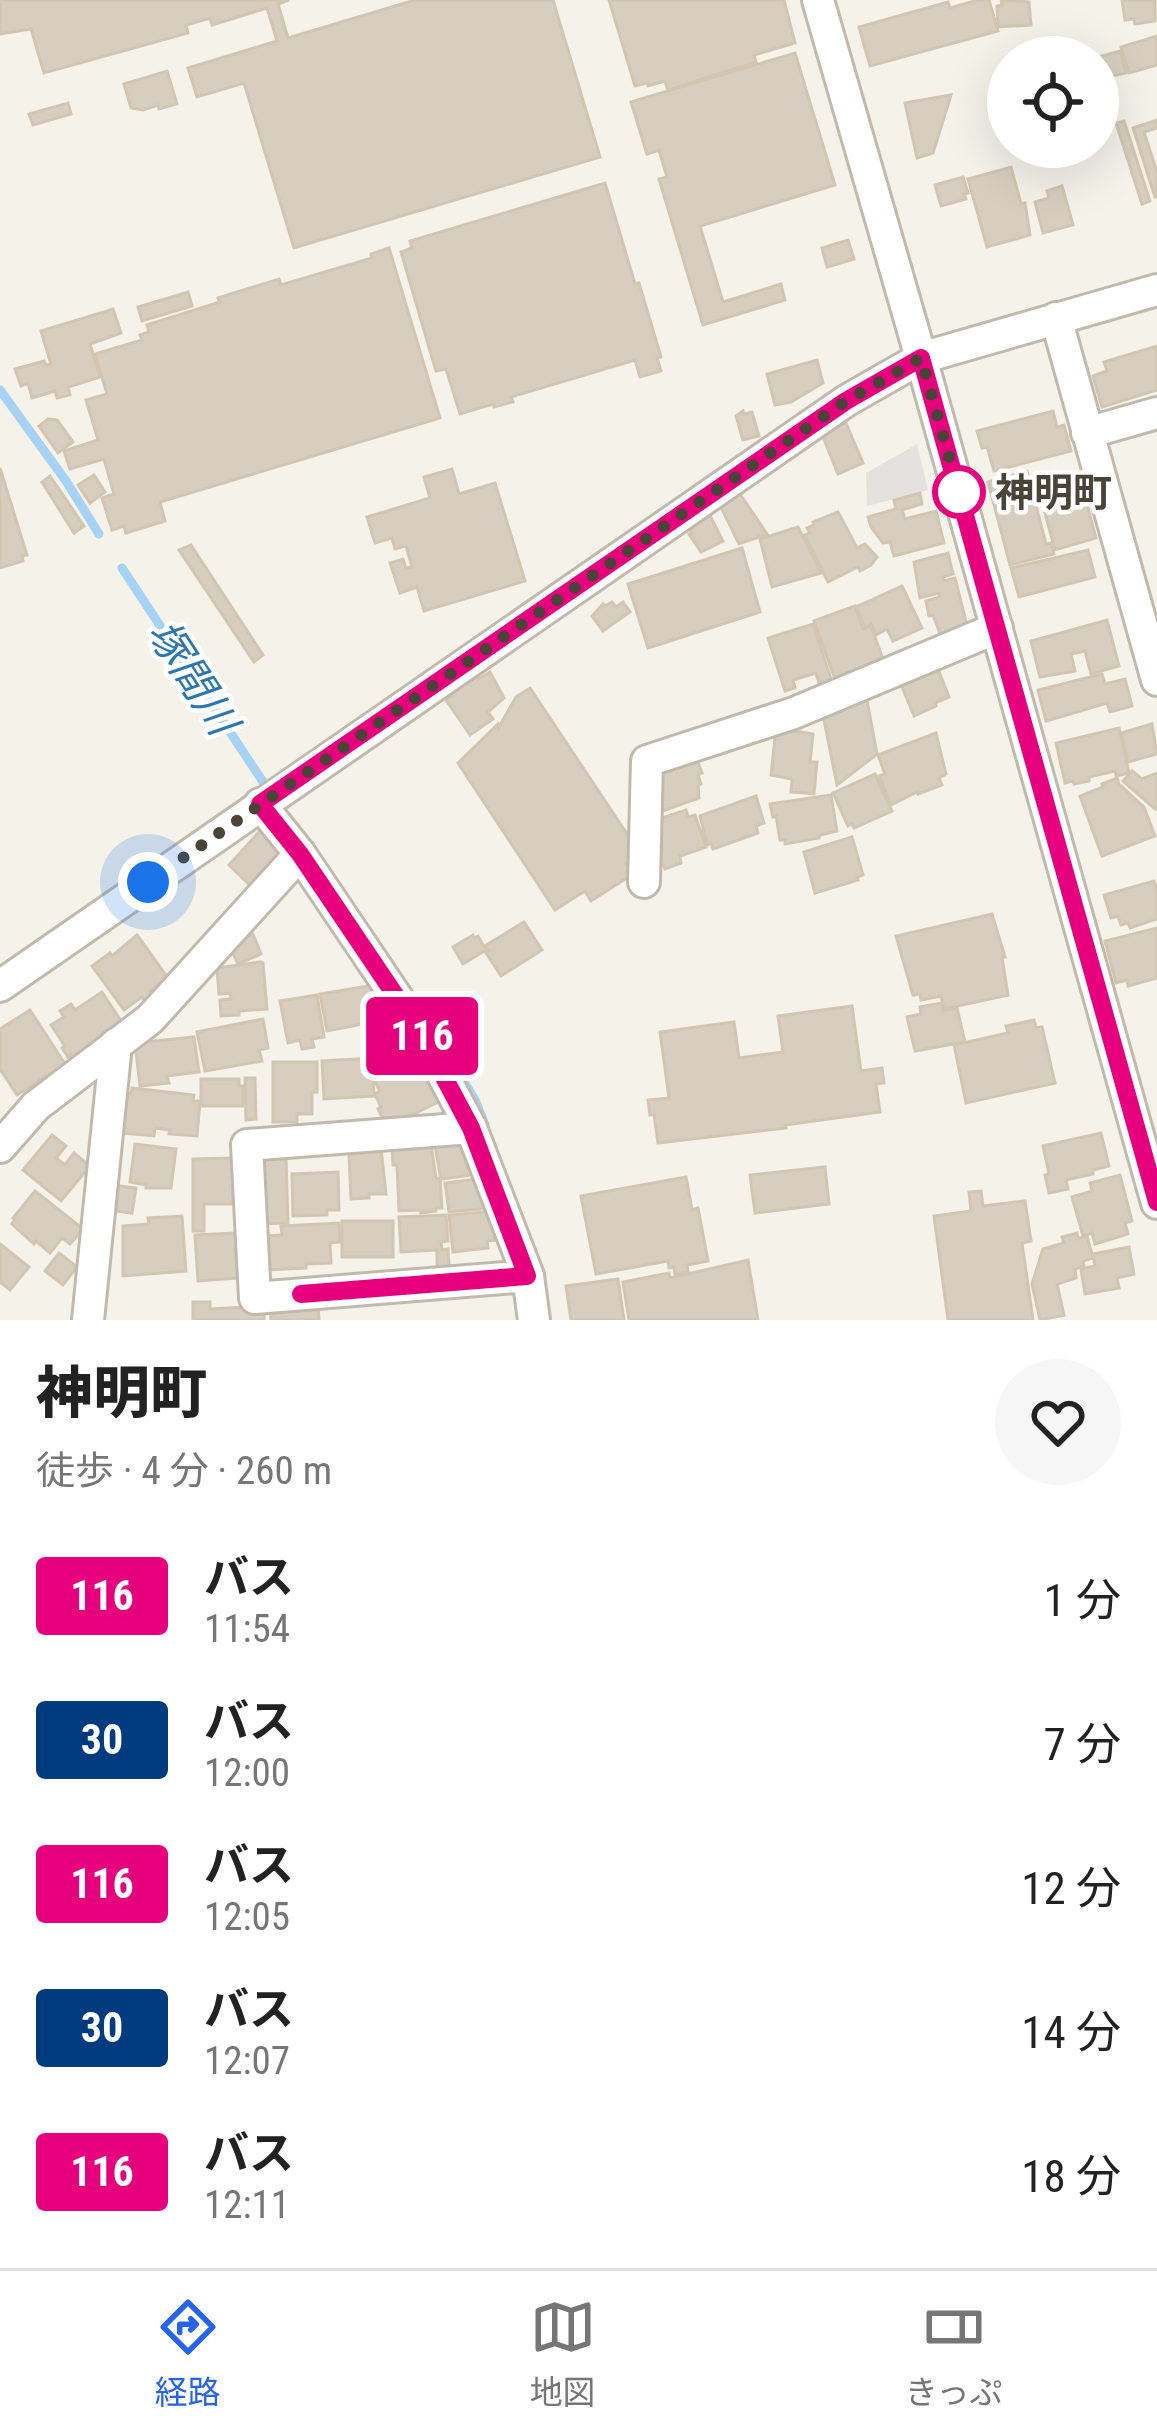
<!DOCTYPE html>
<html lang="ja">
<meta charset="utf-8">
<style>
body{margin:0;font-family:"Roboto Condensed","Noto Sans JP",sans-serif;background:#f6f6f6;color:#222;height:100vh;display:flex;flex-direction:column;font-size:45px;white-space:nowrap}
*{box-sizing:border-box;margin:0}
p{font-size:39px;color:#767676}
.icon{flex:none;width:66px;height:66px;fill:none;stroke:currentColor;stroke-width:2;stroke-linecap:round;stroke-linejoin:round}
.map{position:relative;height:1320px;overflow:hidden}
.panel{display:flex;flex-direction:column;background:#fff;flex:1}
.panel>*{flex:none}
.badge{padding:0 24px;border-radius:9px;font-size:42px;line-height:78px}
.tools{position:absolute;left:987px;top:36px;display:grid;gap:24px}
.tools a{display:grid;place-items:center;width:132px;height:132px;border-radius:50%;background:#fff;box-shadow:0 12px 48px #0002;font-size:60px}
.you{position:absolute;width:60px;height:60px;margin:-30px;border:9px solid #fff;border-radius:50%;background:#1a73e8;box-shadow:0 0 0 18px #1a73e833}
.map>.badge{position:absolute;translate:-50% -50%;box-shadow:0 0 0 6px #fff}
.round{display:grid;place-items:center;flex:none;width:126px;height:126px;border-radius:63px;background:#f6f6f6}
.summary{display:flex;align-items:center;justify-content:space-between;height:204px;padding:0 36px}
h1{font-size:57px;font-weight:800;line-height:90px}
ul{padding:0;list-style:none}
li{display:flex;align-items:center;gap:36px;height:144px;padding:0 36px}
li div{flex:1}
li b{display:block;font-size:45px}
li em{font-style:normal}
li .badge{min-width:132px;font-weight:700;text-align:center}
.dock{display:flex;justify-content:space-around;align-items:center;height:168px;border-top:3px solid #e0e0e0;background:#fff;font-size:33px;color:#767676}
.dock a{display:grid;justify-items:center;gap:6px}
.dock .selected{color:#2563eb}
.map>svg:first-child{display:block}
</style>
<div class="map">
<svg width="1157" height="1320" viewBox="0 0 1157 1320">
<rect width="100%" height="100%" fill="#f5f2ea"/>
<path fill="#e4e2de" d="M917 444 928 490 867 506 866 473Z"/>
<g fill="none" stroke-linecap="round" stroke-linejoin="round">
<g stroke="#a6d2f3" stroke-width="9">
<path d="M0 390 66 481 99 534"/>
<path d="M122 568 265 785"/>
<path d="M454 1065 475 1100 485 1125"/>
</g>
</g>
<g fill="#d7cebf" stroke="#d2c6b2" stroke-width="3">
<path d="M0 0H289L278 4 288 38 415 0H553L600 157 294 248 244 83 197 97 188 68 277 41 267 8 212 25 210 18 186 25 188 33 44 73 31 29 0 34Z"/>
<path d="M609 0H784L795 43 754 55 756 62 668 90 665 81 648 86 647 83 635 86Z"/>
<path d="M978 0H989L998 31 870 66 859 27 948 2 950 8Z"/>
<path d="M1001 0 1029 2 1031 25 998 27 997 6 1002 5Z"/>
<path d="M1122 0H1155V21L1135 24 1134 19 1125 20Z"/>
<path d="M1157 36V65L1129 73 1121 47Z"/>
<path d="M1120 51 1126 73 1108 77 1102 56Z"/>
<path d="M795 53 835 185 700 226 723 302 781 284 785 300 703 325 659 179 667 177 659 150 647 154 631 102Z"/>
<path d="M167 71 177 104 159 109 158 105 143 110 131 108 124 84Z"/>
<path d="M951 95 933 153 917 158 905 103Z"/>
<path d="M68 103 71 114 33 125 29 114Z"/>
<path d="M1157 120V128L1144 132 1157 172V196L1155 197 1133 128Z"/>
<path d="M1124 121 1150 201 1142 204 1116 123Z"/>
<path d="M1011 167 1021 204 1025 203 1030 235 987 247 968 179Z"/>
<path d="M963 177 968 193 964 194 966 199 941 206 935 185Z"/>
<path d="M605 183 635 284 639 283 661 357 657 358 661 371 640 377 635 360 511 397 513 402 494 407 493 404 460 414 446 369 436 371 401 252 412 248 410 241Z"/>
<path d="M1062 186 1073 225 1043 233 1035 202 1049 198 1047 191Z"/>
<path d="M848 240 854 259 827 267 822 248Z"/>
<path d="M389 248 440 418 160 502 165 521 126 533 124 526 112 530 102 498 114 494 104 459 70 469 64 451 98 440 86 400 107 394 95 354 142 340 140 335 149 332 147 325 220 302 218 298 279 279 281 285 372 258 371 254Z"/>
<path d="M188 292 192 306 142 321 138 307Z"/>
<path d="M113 309 121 333 90 344 100 377 68 387 70 395 57 398 55 391 32 398 28 383 21 386 15 369 44 361 46 365 51 364 41 331Z"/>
<path d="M1157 346V390L1102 407 1093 376 1107 371 1104 362Z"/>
<path d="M817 360 823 383 791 402 775 405 767 374Z"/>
<path d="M743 411 744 414 752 412 759 436 743 440 736 416Z"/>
<path d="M1053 411 1057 427 1064 425 1071 451 994 471 987 447 982 448 977 431Z"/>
<path d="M48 419 57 420 73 442 58 453 39 426Z"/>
<path d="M846 423 863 463 838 474 821 432Z"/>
<path d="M0 468 27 555 22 556 23 561 0 568Z"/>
<path d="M452 469 459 494 495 483 525 581 424 611 417 587 400 593 390 563 403 559 406 568 412 567 406 546 395 549 392 538 375 543 367 517 430 498 424 477Z"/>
<path d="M1027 471 1046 544 1051 543 1054 554 1010 565 988 482Z"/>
<path d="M94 475 105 492 90 503 78 485Z"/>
<path d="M50 476 84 526 74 533 42 482Z"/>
<path d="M738 491 767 534 739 544 719 503Z"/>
<path d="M920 493 922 504 902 510 905 519 936 511 944 543 894 556 890 542 883 543 871 527 868 517 896 509 894 500Z"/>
<path d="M1086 501 1096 538 1055 550 1045 513Z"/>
<path d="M708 512 723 541 701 552 689 534 692 533 688 525Z"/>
<path d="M838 512 857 548 865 544 877 557 871 565 860 571 858 567 828 582 805 535 810 533 807 528 814 525 813 522Z"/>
<path d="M798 527 821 573 772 587 760 539Z"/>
<path d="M191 545 263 655 254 662 179 550Z"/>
<path d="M742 548 760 612 648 648 628 584Z"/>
<path d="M1088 550 1095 577 1019 597 1011 568Z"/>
<path d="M948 553 953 574 943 577 944 581 955 578 969 633 941 636 933 615 929 616 926 601 940 597 939 593 920 598 914 562Z"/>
<path d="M902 586 922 628 893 641 887 629 876 635 871 624 865 627 856 607Z"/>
<path d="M612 602 616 607 623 602 630 612 603 631 592 616 603 604 605 606Z"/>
<path d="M855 606 863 629 871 626 884 662 835 679 814 621Z"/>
<path d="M1107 620 1119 666 1091 674 1085 651 1071 654 1075 671 1040 677 1031 641Z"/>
<path d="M813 624 831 679 819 683 816 673 793 680 795 688 785 691 768 638Z"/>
<path d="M938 669 949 697 935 703 936 706 914 716 900 682Z"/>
<path d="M490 672 504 698 488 712 493 719 470 735 446 700 452 696 450 693 476 675 478 679Z"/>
<path d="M1102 674 1105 684 1125 679 1132 706 1110 712 1107 703 1046 721 1038 690Z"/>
<path d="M530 688 629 837V863L626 864 633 874 591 901 585 891 555 910 458 763 498 724 499 727 516 697Z"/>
<path d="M867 700 877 754 837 785 822 710Z"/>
<path d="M1152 724 1157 754 1128 762 1121 733Z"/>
<path d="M776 728 813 734 810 762H817L814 794 791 792 792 779 771 775Z"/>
<path d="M1119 728 1129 773 1116 776 1115 771 1089 777V781L1074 784 1073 781 1065 783 1056 743Z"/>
<path d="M936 733 946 774 939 778 942 785 918 794 917 792 891 805 879 776 885 774 878 755Z"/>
<path d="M696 757 702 773 698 775 701 784 698 786 699 798 657 813 649 774Z"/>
<path d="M1132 771 1142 779 1157 773V806L1155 809 1123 781Z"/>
<path d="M875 774 892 811 854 828 852 824 848 826 833 793Z"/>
<path d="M1117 778 1119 784 1144 807 1155 836 1102 856 1080 796 1103 787 1102 784Z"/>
<path d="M831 795 837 831 820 835 819 838 785 844V840H780L776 816 773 817 770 804Z"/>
<path d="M756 796 764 823 756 826 758 833 713 849 711 843 707 845 700 816Z"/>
<path d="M686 810 688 817 695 815 706 847 680 856 681 863 665 869 664 865 651 870 647 823Z"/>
<path d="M260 831 285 854 253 888 229 865Z"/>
<path d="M852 837 863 875 857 877 858 880 815 893 804 852Z"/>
<path d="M1154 881 1157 891V919L1130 928 1128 923 1121 925 1118 916 1111 918 1104 895Z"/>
<path d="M992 914 1005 957H1002L1008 995 944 1009 941 996 921 1000 920 994 913 995 896 936Z"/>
<path d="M524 922 542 950 501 976 486 953 489 951 485 946Z"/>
<path d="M1157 928V978L1128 986 1127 980 1116 983 1105 941Z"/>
<path d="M253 934 261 954 238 964 229 945Z"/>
<path d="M137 935 168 978 150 991 152 994 144 1000 142 997 124 1010 92 966 110 953 112 956Z"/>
<path d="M473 935 474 938 478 936 486 950 463 964 453 947Z"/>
<path d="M260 962 263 963 267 1009 239 1011V1015L221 1016 220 1000 231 999 230 993 219 994 217 968Z"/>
<path d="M375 985 381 1013 391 1011 402 1029 369 1036 367 1023 327 1031 320 994Z"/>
<path d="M102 992 123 1024 72 1057 71 1055 68 1057 62 1048 65 1046 51 1025 64 1017 60 1011 71 1004 75 1010Z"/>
<path d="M317 995 324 1037 312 1039 314 1047 302 1049 300 1040 288 1043 280 1001Z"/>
<path d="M942 1003 943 1011 957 1008 965 1042 915 1051 907 1017 921 1014 920 1007Z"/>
<path d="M852 1006 861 1071 882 1068 884 1083 876 1084 880 1112 785 1125 786 1128 658 1143 654 1114 650 1115 648 1100 669 1098 660 1032 734 1022 739 1058 783 1052 778 1016Z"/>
<path d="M30 1010 65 1064 17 1095 0 1069V1029Z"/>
<path d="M263 1019 268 1048 259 1050 262 1061 205 1071 197 1032Z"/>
<path d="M1034 1020 1036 1028 1042 1027 1055 1083 966 1103 954 1045 1008 1033 1006 1026Z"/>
<path d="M194 1037 199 1072 167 1076 169 1083 140 1086 135 1043Z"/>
<path d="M372 1058 374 1096 324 1099 322 1061Z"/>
<path d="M418 1061 440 1101 387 1127 378 1109 381 1107 375 1094 380 1091 374 1080 403 1064 404 1068Z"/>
<path d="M273 1062H317V1092H312V1114H297V1122H273Z"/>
<path d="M245 1078H255L256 1119 246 1120Z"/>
<path d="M201 1079H239V1086H243V1106H201Z"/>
<path d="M132 1088 194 1095 193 1101H200L197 1136 169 1134 170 1130 155 1128 154 1136 120 1133 124 1093 131 1094Z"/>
<path d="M1101 1133 1109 1166 1093 1170V1174L1066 1180 1068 1189 1049 1193 1045 1175 1049 1174 1043 1146Z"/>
<path d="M52 1135 66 1146 56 1158 65 1165 74 1153 90 1166 61 1201 23 1170Z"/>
<path d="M459 1141 460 1148 468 1147 479 1174 441 1179 435 1146Z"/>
<path d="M135 1144 176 1149 171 1188H146V1185L130 1182Z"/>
<path d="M431 1144 436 1178H440L442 1208H436V1211L421 1213V1210L399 1211 397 1165H393L392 1146Z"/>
<path d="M360 1148H381L386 1194H369V1198L351 1199 349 1153H360Z"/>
<path d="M257 1155H286L288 1223 259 1224Z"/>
<path d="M232 1158 233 1204H204V1231H193V1159Z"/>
<path d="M825 1167 829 1204 755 1213 750 1175Z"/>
<path d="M338 1172 339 1210H327V1215L293 1216 292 1174Z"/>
<path d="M1120 1175 1132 1221 1125 1223 1128 1234 1095 1244 1092 1233 1083 1236 1072 1197 1092 1191 1090 1183Z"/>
<path d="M686 1177 692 1210 698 1208 708 1261 687 1265 688 1272 675 1275 674 1267 669 1268 668 1261 596 1274 581 1196Z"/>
<path d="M486 1178 493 1208 449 1212 445 1183Z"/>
<path d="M111 1185 136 1188 132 1213 107 1210Z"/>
<path d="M35 1191 83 1229 70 1244 62 1238 50 1253 36 1241 34 1244 12 1224 15 1219 13 1218Z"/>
<path d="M981 1191 983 1206 1025 1201 1031 1241 1022 1243 1033 1320H948L934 1216 971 1211 969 1192Z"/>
<path d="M494 1211 499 1237 497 1240 487 1241 488 1248 453 1252 449 1215Z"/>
<path d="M446 1215 448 1241 441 1242 442 1250 448 1249 449 1267 437 1268V1250L401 1252 399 1217Z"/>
<path d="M182 1216 186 1271 123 1276V1226L149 1224 148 1218Z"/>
<rect x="342" y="1221" width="51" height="36"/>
<path d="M339 1223 340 1242 330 1243 331 1263 306 1264V1268L266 1270 265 1236 282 1235 281 1226Z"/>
<path d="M235 1233 238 1278 198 1281 195 1235Z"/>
<path d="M1077 1233 1078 1239 1087 1236 1093 1258 1083 1261 1084 1266 1075 1269 1076 1278 1057 1284 1064 1315 1040 1320 1032 1284 1043 1249 1064 1243 1062 1237Z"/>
<path d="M0 1244 29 1267 10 1290 0 1282Z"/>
<path d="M1129 1247 1134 1274 1117 1278 1119 1288 1085 1294 1081 1269 1095 1266 1093 1254Z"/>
<path d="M59 1253 77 1267 63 1285 45 1271Z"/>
<path d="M748 1260 758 1320H629L623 1282 669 1273 670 1278Z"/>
<path d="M618 1279 624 1320H571L566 1286Z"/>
<path d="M193 1302H210V1309L264 1306V1320H193Z"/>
<path d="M270 1305H318L319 1320H271Z"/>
</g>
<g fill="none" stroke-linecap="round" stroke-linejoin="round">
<defs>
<g id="minor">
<path d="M818 0 921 358 1157 1203"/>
<path d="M1056 318 1157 680"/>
<path d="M1087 433 1157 413"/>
<path d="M260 804 300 854 420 1032 471 1128 528 1276 534 1320"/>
<path d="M644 882 647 761 794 713 997 628"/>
<path d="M0 986 846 401 921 358 1157 290"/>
<path d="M471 1128 247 1145 255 1298 528 1276"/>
<path d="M0 1147 36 1106 150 1019 300 854"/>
<path d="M88 1320 116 1044"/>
</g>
</defs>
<use href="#minor" stroke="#c1baac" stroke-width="36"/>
<use href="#minor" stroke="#fff" stroke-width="30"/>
</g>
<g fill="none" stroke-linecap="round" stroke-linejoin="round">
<defs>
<path id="line" d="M301 1294 527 1276 471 1128 420 1032 300 854 260 804 846 401 921 358 1157 1202"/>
</defs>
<use href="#line" stroke="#fff" stroke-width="27"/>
<use href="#line" stroke="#e6007e" stroke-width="18"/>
<path stroke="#4a4338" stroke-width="12" stroke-dasharray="0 21.6" d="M148 882 846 401 921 358 959 492"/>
</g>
<circle fill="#fff" stroke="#e6007e" stroke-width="6" cx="959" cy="492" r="24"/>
<g text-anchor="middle" stroke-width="9" stroke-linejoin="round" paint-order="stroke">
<g font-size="39" font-weight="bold" fill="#4a4338" stroke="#fff" text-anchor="start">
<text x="995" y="506">神明町</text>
</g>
<g font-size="42" font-style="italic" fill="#2c77b1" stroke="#fff">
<text transform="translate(193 677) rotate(57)" y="15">塚間川</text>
</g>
</g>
</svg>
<div class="tools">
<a><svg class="icon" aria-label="locate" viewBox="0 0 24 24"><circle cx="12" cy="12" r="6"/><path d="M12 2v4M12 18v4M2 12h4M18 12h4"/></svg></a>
</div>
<div class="you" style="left:148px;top:882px"></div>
<b class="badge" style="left:422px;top:1036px;background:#e6007e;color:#fff">116</b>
</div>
<section class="panel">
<div class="summary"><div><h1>神明町</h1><p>徒歩 · 4 分 · 260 m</p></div><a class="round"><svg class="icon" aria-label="heart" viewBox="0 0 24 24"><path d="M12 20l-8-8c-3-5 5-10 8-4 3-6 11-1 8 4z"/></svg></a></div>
<ul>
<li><span class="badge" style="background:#e6007e;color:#fff">116</span><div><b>バス</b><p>11:54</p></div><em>1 分</em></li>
<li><span class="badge" style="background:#003b80;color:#fff">30</span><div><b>バス</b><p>12:00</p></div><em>7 分</em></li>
<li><span class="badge" style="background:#e6007e;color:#fff">116</span><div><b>バス</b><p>12:05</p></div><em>12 分</em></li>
<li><span class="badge" style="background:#003b80;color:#fff">30</span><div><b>バス</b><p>12:07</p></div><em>14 分</em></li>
<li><span class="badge" style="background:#e6007e;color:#fff">116</span><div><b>バス</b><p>12:11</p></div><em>18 分</em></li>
</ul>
</section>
<nav class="dock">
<a class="selected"><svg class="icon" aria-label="directions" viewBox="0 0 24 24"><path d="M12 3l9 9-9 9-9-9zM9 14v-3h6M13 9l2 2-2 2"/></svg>経路</a>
<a><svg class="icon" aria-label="map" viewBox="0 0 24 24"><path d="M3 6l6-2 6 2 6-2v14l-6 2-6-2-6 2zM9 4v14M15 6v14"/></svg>地図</a>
<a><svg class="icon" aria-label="tickets" viewBox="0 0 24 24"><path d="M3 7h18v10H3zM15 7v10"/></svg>きっぷ</a>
</nav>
